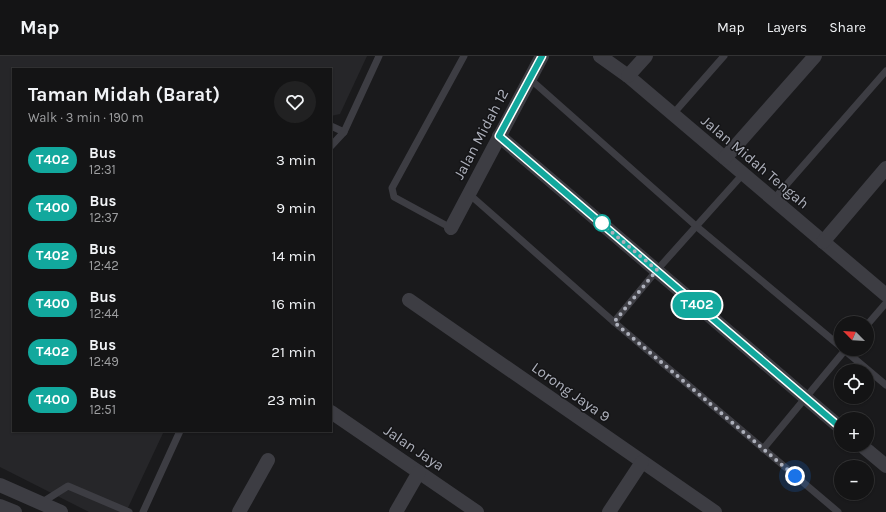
<!DOCTYPE html>
<meta charset="utf-8">
<style>
body{margin:0;font-family:Karla,sans-serif;background:#212122;color:#f1f3f6;height:100vh;display:flex;flex-direction:column;font-size:15px;white-space:nowrap}
*{box-sizing:border-box;margin:0}
p{font-size:13px;color:#9d9ea0}
.icon{flex:none;width:22px;height:22px;fill:none;stroke:currentColor;stroke-width:2;stroke-linecap:round;stroke-linejoin:round}
.map{position:relative;flex:1;overflow:hidden}
.side{position:absolute;left:12px;top:12px;width:320px;height:364px;display:flex;flex-direction:column;background:#141415;border-radius:0px;box-shadow:0 1px 3px #0004,0 0 0 1px #333334}
.side>*{flex:none}
.badge{padding:0 8px;border-radius:13px;font-size:14px;line-height:26px}
.needle{width:26px;rotate:294deg}
.controls{position:absolute;left:834px;top:260px;display:grid;gap:8px}
.controls a{display:grid;place-items:center;width:40px;height:40px;border-radius:50%;background:#141415;box-shadow:0 1px 3px #0004,0 0 0 1px #333334;font-size:20px}
.you{position:absolute;width:20px;height:20px;margin:-10px;border:3px solid #fff;border-radius:50%;background:#1a73e8;box-shadow:0 0 0 6px #1a73e833}
.map>.badge{position:absolute;translate:-50% -50%;box-shadow:0 0 0 2px #fff}
.round{display:grid;place-items:center;flex:none;width:42px;height:42px;border-radius:21px;background:#212122}
.summary{display:flex;align-items:center;justify-content:space-between;height:68px;padding:0 16px}
h1{font-size:19px;font-weight:700;line-height:30px}
ul{padding:0;list-style:none}
li{display:flex;align-items:center;gap:12px;height:48px;padding:0 16px}
li div{flex:1}
li b{display:block;font-size:15px}
li em{font-style:normal}
li .badge{min-width:44px;font-weight:700;text-align:center}
header{display:flex;align-items:center;gap:24px;box-sizing:border-box;height:56px;padding:0 20px;background:#141415;border-bottom:1px solid #333334}
header strong{font-size:19px}
nav{display:flex;gap:22px;margin-inline-start:auto;font-size:14px}
.map>svg:first-child{display:block}
</style>
<header>
<strong>Map</strong>
<nav><a>Map</a><a>Layers</a><a>Share</a></nav>
</header>
<div class="map">
<svg width="886" height="456" viewBox="0 0 886 456">
<rect width="100%" height="100%" fill="#1a1a1c"/>
<path fill="#262629" d="M0 0H367L340 58 331 60V13H13V375H164L126 456H89L0 411Z"/>
<g fill="none" stroke-linecap="round" stroke-linejoin="round">
<g stroke="#3d3d43" stroke-width="7">
<path d="M530 23 696 170 841 291"/>
<path d="M673 58 724 0"/>
<path d="M331 70 344 76"/>
<path d="M331 90 344 76 379 0"/>
<path d="M469 138 614 266 838 456"/>
<path d="M773 144 886 15"/>
<path d="M451 172 394 141 392 132 464 0"/>
<path d="M614 266 657 214 743 118"/>
<path d="M867 269 886 247"/>
<path d="M843 293 886 329"/>
<path d="M763 393 846 293"/>
<path d="M41 447 68 430 129 456"/>
<path d="M143 456 180 375"/>
</g>
<g stroke="#3d3d43" stroke-width="14">
<path d="M600 0 628 20 886 239"/>
<path d="M628 20 646 0"/>
<path d="M499 80 841 372"/>
<path d="M725 102 815 0"/>
<path d="M451 172 542 0"/>
<path d="M823 186 886 112"/>
<path d="M409 244 715 456"/>
<path d="M331 356 477 456"/>
<path d="M861 389 886 410"/>
<path d="M0 429 61 456"/>
<path d="M0 450 15 456"/>
<path d="M239 456 268 404"/>
<path d="M396 456 419 416"/>
<path d="M609 456 642 406"/>
</g>
</g>
<g fill="none" stroke-linecap="round" stroke-linejoin="round">
<defs>
<path id="line" d="M542 0 499 80 841 372"/>
</defs>
<use href="#line" stroke="#fff" stroke-width="9"/>
<use href="#line" stroke="#12a89d" stroke-width="6"/>
<path stroke="#adb0bb" stroke-width="4" stroke-dasharray="0 7.2" d="M602 167 596 163 657 214 614 266 795 420"/>
</g>
<circle fill="#fff" stroke="#12a89d" stroke-width="2" cx="602" cy="167" r="8"/>
<g text-anchor="middle" stroke-width="3" stroke-linejoin="round" paint-order="stroke">
<g font-size="15" fill="#adb0bb" stroke="#151517">
<text transform="translate(481 78) rotate(-62)" y="5">Jalan Midah 12</text>
<text transform="translate(755 106) rotate(40)" y="5">Jalan Midah Tengah</text>
<text transform="translate(571 336) rotate(35)" y="5">Lorong Jaya 9</text>
<text transform="translate(414 392) rotate(34)" y="5">Jalan Jaya</text>
</g>
</g>
</svg>
<div class="controls">
<a><svg class="needle" viewBox="-14 -14 28 28"><path d="M0-13l5 13h-10z" fill="#e53935"/><path d="M0 13l5-13h-10z" fill="#9d9ea0"/></svg></a>
<a><svg class="icon" aria-label="locate" viewBox="0 0 24 24"><circle cx="12" cy="12" r="6"/><path d="M12 2v4M12 18v4M2 12h4M18 12h4"/></svg></a>
<a>+</a>
<a>−</a>
</div>
<div class="you" style="left:795px;top:420px"></div>
<b class="badge" style="left:697px;top:249px;background:#12a89d;color:#fff">T402</b>
<section class="side">
<div class="summary"><div><h1>Taman Midah (Barat)</h1><p>Walk · 3 min · 190 m</p></div><a class="round"><svg class="icon" aria-label="heart" viewBox="0 0 24 24"><path d="M12 20l-8-8c-3-5 5-10 8-4 3-6 11-1 8 4z"/></svg></a></div>
<ul>
<li><span class="badge" style="background:#12a89d;color:#fff">T402</span><div><b>Bus</b><p>12:31</p></div><em>3 min</em></li>
<li><span class="badge" style="background:#12a89d;color:#fff">T400</span><div><b>Bus</b><p>12:37</p></div><em>9 min</em></li>
<li><span class="badge" style="background:#12a89d;color:#fff">T402</span><div><b>Bus</b><p>12:42</p></div><em>14 min</em></li>
<li><span class="badge" style="background:#12a89d;color:#fff">T400</span><div><b>Bus</b><p>12:44</p></div><em>16 min</em></li>
<li><span class="badge" style="background:#12a89d;color:#fff">T402</span><div><b>Bus</b><p>12:49</p></div><em>21 min</em></li>
<li><span class="badge" style="background:#12a89d;color:#fff">T400</span><div><b>Bus</b><p>12:51</p></div><em>23 min</em></li>
</ul>
</section>
</div>
